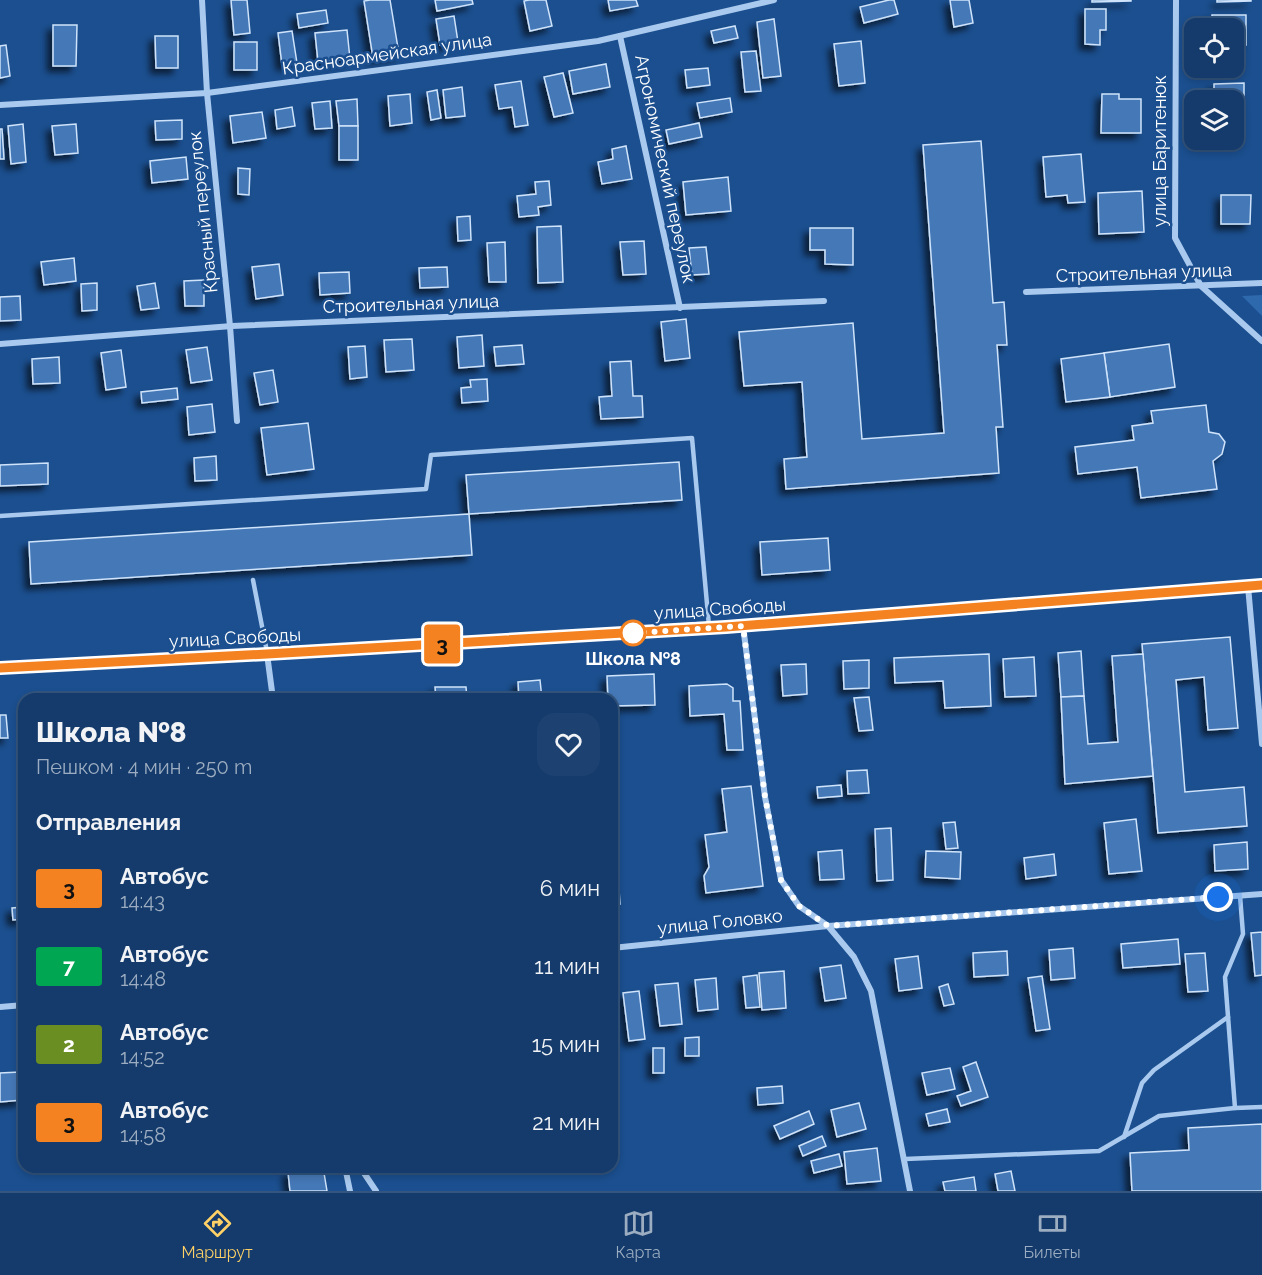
<!DOCTYPE html>
<html lang="ru">
<meta charset="utf-8">
<style>
body{margin:0;font-family:Raleway,sans-serif;background:#1d4271;color:#f1f3f6;height:100vh;display:flex;flex-direction:column;font-size:22px;white-space:nowrap}
*{box-sizing:border-box;margin:0}
p{font-size:20px;color:#9dadc1}
.icon{flex:none;width:33px;height:33px;fill:none;stroke:currentColor;stroke-width:2;stroke-linecap:round;stroke-linejoin:round}
.map{position:relative;flex:1;overflow:hidden}
.side{position:absolute;left:18px;top:693px;width:600px;height:480px;display:flex;flex-direction:column;background:#143b6b;border-radius:18px;box-shadow:0 3px 9px #0003,0 0 0 2px #33557e}
.side>*{flex:none}
.badge{padding:0 12px;border-radius:4px;font-size:21px;line-height:39px}
.tools{position:absolute;left:1184px;top:18px;display:grid;gap:12px}
.tools a{display:grid;place-items:center;width:60px;height:60px;border-radius:12px;background:#143b6b;box-shadow:0 3px 9px #0003,0 0 0 2px #33557e;font-size:30px}
.you{position:absolute;width:30px;height:30px;margin:-15px;border:4px solid #fff;border-radius:50%;background:#1a73e8;box-shadow:0 0 0 9px #1a73e833}
.map>.badge{position:absolute;translate:-50% -50%;box-shadow:0 0 0 3px #fff}
h2{padding:0 18px;font-size:22px;line-height:54px}
.round{display:grid;place-items:center;flex:none;width:63px;height:63px;border-radius:18px;background:#1d4271}
.headline{display:flex;align-items:center;justify-content:space-between;height:102px;padding:0 18px}
h1{font-size:28px;font-weight:800;line-height:45px}
ul{padding:0;list-style:none}
li{display:flex;align-items:center;gap:18px;height:78px;padding:0 18px}
li div{flex:1}
li b{display:block;font-size:22px}
li em{font-style:normal}
li .badge{min-width:66px;font-weight:700;text-align:center}
.tabs{display:flex;justify-content:space-around;align-items:center;height:84px;border-top:2px solid #33557e;background:#143b6b;font-size:16px;color:#9dadc1}
.tabs a{display:grid;justify-items:center;gap:3px}
.tabs .current{color:#ffd166}
.map>svg:first-child{display:block}
</style>
<div class="map">
<svg width="1262" height="1191" viewBox="0 0 1262 1191">
<defs>
<filter id="shadow"><feDropShadow dx="-5.5" dy="5.5" stdDeviation="3" flood-color="#0009"/></filter>
</defs>
<rect width="100%" height="100%" fill="#1b4f8f"/>
<path fill="#2e69ad" d="M1262 295V316L1242 296Z"/>
<g fill="#4478b7" stroke="#cfe3fa" stroke-width="1.5" filter="url(#shadow)">
<path d="M231 0H247L250 33 234 35Z"/>
<path d="M370 0H390L399 54 373 58 364 1Z"/>
<path d="M435 0H472L473 4 437 11Z"/>
<path d="M529 0H546L552 26 530 31 524 1Z"/>
<path d="M608 0H636L638 6 610 11Z"/>
<path d="M889 0H894L898 14 864 23 860 7Z"/>
<path d="M950 0H969L973 23 954 27Z"/>
<path d="M1092 0H1131V1L1092 2Z"/>
<path d="M1217 0H1251V1L1217 2Z"/>
<path d="M1085 9H1106V30H1100V45L1085 44Z"/>
<path d="M326 10 328 23 299 28 297 14Z"/>
<path d="M1212 15H1246V45H1233V28H1212Z"/>
<path d="M454 16 458 42 440 45 436 19Z"/>
<path d="M774 19 781 76 763 78 757 22Z"/>
<path d="M53 25H77L76 66H53Z"/>
<path d="M735 26 738 38 714 43 711 31Z"/>
<path d="M347 30 350 59 318 62 315 33Z"/>
<path d="M292 31 297 63 282 65 278 33Z"/>
<path d="M155 36H178V68H156Z"/>
<path d="M861 41 865 83 839 86 834 44Z"/>
<rect x="234" y="42" width="23" height="28"/>
<path d="M6 45 10 76 0 78V46Z"/>
<path d="M756 51 761 91 745 92 741 52Z"/>
<path d="M606 64 610 87 573 94 569 71Z"/>
<path d="M708 68 710 85 687 88 685 70Z"/>
<path d="M563 73 573 113 554 117 544 77Z"/>
<path d="M521 81 528 125 515 127 512 107 499 109 495 85Z"/>
<path d="M1244 83V111H1233V100H1214V84Z"/>
<path d="M462 87 465 116 446 118 443 90Z"/>
<path d="M437 90 441 118 431 120 427 92Z"/>
<path d="M410 94 412 123 390 126 388 96Z"/>
<path d="M1102 94H1119V99H1141V133H1101Z"/>
<path d="M730 98 732 112 700 118 697 103Z"/>
<path d="M357 99 358 126H339L336 101Z"/>
<path d="M330 101 332 128 315 129 312 103Z"/>
<path d="M292 107 295 126 277 129 275 110Z"/>
<path d="M262 112 266 138 233 143 230 116Z"/>
<path d="M182 120V139L156 140 155 121Z"/>
<path d="M699 123 702 137 669 144 666 130Z"/>
<path d="M23 124 26 162 11 164 8 126Z"/>
<path d="M76 124 78 153 55 155 52 126Z"/>
<rect x="339" y="126" width="19" height="34"/>
<path d="M0 129H2L4 159H0Z"/>
<path d="M981 141 993 303 1004 302 1007 345H997L1003 427H996L999 473 786 489 784 459 807 457 802 382 744 386 739 332 853 323 862 439 944 433 923 145Z"/>
<path d="M626 146 632 179 602 184 598 162 613 159 612 149Z"/>
<path d="M1081 154 1085 202 1068 203 1067 195 1046 197 1043 157Z"/>
<path d="M186 157 188 179 152 183 150 161Z"/>
<path d="M238 168 250 169 249 195 238 194Z"/>
<path d="M728 177 731 211 686 215 683 182Z"/>
<path d="M549 181 551 205 538 207 539 215 519 217 517 196 536 194 535 182Z"/>
<path d="M1142 191 1144 232 1099 234 1098 193Z"/>
<path d="M1221 195H1251L1250 224H1221Z"/>
<path d="M470 216 471 240 458 241 457 217Z"/>
<path d="M561 226 563 282 538 283 537 227Z"/>
<path d="M810 228H853V265L825 264V250H810Z"/>
<path d="M644 241 646 274 623 275 620 242Z"/>
<path d="M505 242 506 282H489L487 243Z"/>
<path d="M706 247 709 274 692 275 689 248Z"/>
<path d="M74 258 76 281 44 285 41 262Z"/>
<path d="M279 264 283 295 256 299 252 267Z"/>
<path d="M447 267 448 287 420 288 419 268Z"/>
<path d="M349 272 350 293 320 295 319 273Z"/>
<path d="M204 280V306H185L184 281Z"/>
<path d="M97 283V310L82 311 81 284Z"/>
<path d="M155 283 159 308 141 310 137 286Z"/>
<path d="M20 296 21 320 0 321V297Z"/>
<path d="M686 319 690 358 665 361 661 322Z"/>
<path d="M482 335 484 366 459 368 457 337Z"/>
<path d="M412 339 414 370 386 372 384 340Z"/>
<path d="M1169 344 1175 387 1110 397 1104 353Z"/>
<path d="M522 345 524 364 496 366 494 347Z"/>
<path d="M365 346 367 377 350 379 348 347Z"/>
<path d="M207 347 212 380 191 383 186 350Z"/>
<path d="M121 350 126 387 106 390 101 353Z"/>
<path d="M1104 353 1110 397 1066 402 1061 359Z"/>
<path d="M59 357 60 383 33 384 32 359Z"/>
<path d="M631 361 633 396H642L643 417 601 419 599 397 612 396 610 362Z"/>
<path d="M273 370 278 402 260 405 254 373Z"/>
<path d="M487 379 488 401 462 403 461 388 471 387 470 380Z"/>
<path d="M177 388 178 399 142 403 141 392Z"/>
<path d="M212 404 215 432 189 435 187 407Z"/>
<path d="M1206 405 1209 432 1219 434 1225 442 1222 454 1213 461 1217 489 1141 498 1137 467 1078 474 1075 447 1134 440 1132 426 1153 423 1151 411Z"/>
<path d="M308 423 314 469 267 475 261 428Z"/>
<path d="M216 456 217 480 195 481 194 458Z"/>
<path d="M679 462 682 500 469 514 466 475Z"/>
<path d="M48 463V484L0 486V465Z"/>
<path d="M469 514 472 555 31 584 29 542Z"/>
<path d="M828 538 830 570 762 575 760 542Z"/>
<path d="M1230 637 1238 728 1208 730 1204 677 1176 680 1185 792 1244 787 1247 826 1158 833 1142 644Z"/>
<path d="M1081 651 1084 696 1061 697 1058 653Z"/>
<path d="M989 654 991 706 945 708 943 681 895 683 894 658Z"/>
<path d="M1143 654 1153 776 1065 784 1061 697 1084 696 1088 744 1118 742 1112 656Z"/>
<path d="M1034 657 1036 696 1005 697 1003 659Z"/>
<path d="M869 660V688L844 689 843 661Z"/>
<path d="M806 664 807 694 783 696 781 665Z"/>
<path d="M654 674 655 705 612 706V699H608L607 676Z"/>
<path d="M540 680 542 699H519L518 682Z"/>
<path d="M727 684 733 688V701H740L743 750H727L724 714 690 716 689 686Z"/>
<path d="M435 687H466L467 699H436Z"/>
<path d="M322 693 323 699H298L297 696Z"/>
<path d="M408 694V699H374V696Z"/>
<path d="M499 697V699L471 698Z"/>
<path d="M869 697 873 730 859 731 854 698Z"/>
<path d="M0 715H6L8 738H0Z"/>
<path d="M612 750 617 785 612 786Z"/>
<path d="M867 770 869 793 848 794 847 771Z"/>
<path d="M841 785 842 796 818 798 817 787Z"/>
<path d="M751 786 763 886 706 893 704 876 709 867 705 835 727 832 722 789Z"/>
<path d="M1136 819 1142 871 1109 874 1104 823Z"/>
<path d="M955 822 958 848 946 849 943 823Z"/>
<path d="M891 828 893 880 877 881 875 829Z"/>
<path d="M1247 842 1248 869 1215 871 1214 845Z"/>
<path d="M842 850 844 879 820 880 818 852Z"/>
<path d="M926 851 961 852 960 879 925 877Z"/>
<path d="M1054 854 1056 875 1026 879 1024 858Z"/>
<path d="M612 875H618L620 904 612 905Z"/>
<path d="M24 907V919L13 920 12 908Z"/>
<path d="M1262 932V975L1255 976 1251 933Z"/>
<path d="M1178 939 1180 964 1123 968 1121 944Z"/>
<path d="M1073 948 1075 978 1051 980 1049 950Z"/>
<path d="M1007 951 1008 975 974 977 973 953Z"/>
<path d="M1205 953 1208 991 1188 992 1185 954Z"/>
<path d="M918 956 922 988 899 991 895 959Z"/>
<path d="M841 965 846 998 825 1001 820 968Z"/>
<path d="M784 971 786 1008 762 1010 759 973Z"/>
<path d="M757 975 760 1007 746 1008 743 977Z"/>
<path d="M1042 976 1050 1029 1036 1031 1028 978Z"/>
<path d="M716 978 718 1009 698 1011 695 980Z"/>
<path d="M678 983 682 1024 660 1026 655 985Z"/>
<path d="M948 984 954 1004 944 1006 939 987Z"/>
<path d="M639 991 645 1039 629 1041 623 993Z"/>
<path d="M699 1037V1056H685V1038Z"/>
<rect x="653" y="1048" width="11" height="25"/>
<path d="M976 1062 988 1097 961 1106 957 1096 971 1091 963 1067Z"/>
<path d="M950 1068 955 1089 927 1095 922 1073Z"/>
<path d="M20 1072 22 1100 0 1102V1073Z"/>
<path d="M782 1086 783 1103 758 1105 757 1088Z"/>
<path d="M859 1103 866 1129 837 1137 831 1110Z"/>
<path d="M947 1109 950 1122 929 1126 926 1114Z"/>
<path d="M809 1111 814 1124 780 1139 774 1126Z"/>
<path d="M1262 1124V1191H1132L1130 1153 1189 1150 1188 1128Z"/>
<path d="M822 1136 826 1146 803 1156 799 1146Z"/>
<path d="M877 1148 881 1181 847 1184 844 1152Z"/>
<path d="M839 1154 842 1166 814 1173 811 1161Z"/>
<path d="M323 1167 327 1191H290L288 1172Z"/>
<path d="M1011 1171 1015 1191H998L995 1174Z"/>
<path d="M974 1177 976 1191H945L943 1182Z"/>
</g>
<g fill="none" stroke-linecap="round" stroke-linejoin="round">
<g stroke="#a9c9ee" stroke-width="4.5">
<path d="M0 516 426 489 431 455 692 438 709 626"/>
<path d="M253 580 267 652"/>
<path d="M1235 1108 1225 977 1243 934 1240 896"/>
<path d="M1124 1137 1142 1083 1154 1070 1228 1017"/>
<path d="M905 1159 1099 1151 1159 1116 1235 1108 1262 1107"/>
</g>
<g stroke="#a9c9ee" stroke-width="6">
<path d="M202 0 207 93 230 326 237 421"/>
<path d="M1176 0 1175 238 1201 286 1262 341"/>
<path d="M620 36 680 308"/>
<path d="M0 105 207 93 598 41 774 0"/>
<path d="M1026 292 1262 283"/>
<path d="M0 344 232 326 824 301"/>
<path d="M1248 586 1262 744"/>
<path d="M743 626 765 797 781 880 799 906 828 926 854 957 871 991 910 1191"/>
<path d="M267 654 273 699"/>
<path d="M612 948 828 926 1262 894"/>
<path d="M0 1007 24 1005"/>
<path d="M345 1167 350 1191"/>
<path d="M360 1167 376 1191"/>
</g>
<path stroke="#d6e6fa" stroke-width="12" d="M0 668 267 654 726 627 1262 585"/>
</g>
<g fill="none" stroke-linecap="round" stroke-linejoin="round">
<defs>
<path id="line" d="M0 668 267 654 726 627 1262 585"/>
</defs>
<use href="#line" stroke="#fff" stroke-width="14"/>
<use href="#line" stroke="#f58220" stroke-width="9"/>
<path stroke="#fff" stroke-width="6" stroke-dasharray="0 10.8" d="M633 633 743 626 765 797 781 880 799 906 828 926 1218 897"/>
</g>
<circle fill="#fff" stroke="#f58220" stroke-width="3" cx="633" cy="633" r="12"/>
<g text-anchor="middle" stroke-width="5" stroke-linejoin="round" paint-order="stroke">
<g font-size="18" fill="#fff" stroke="#1b4f8f">
<text transform="translate(387 54) rotate(-8)" y="6">Красноармейская улица</text>
<text transform="translate(1160 151) rotate(-90)" y="6">улица Баритенюк</text>
<text transform="translate(665 169) rotate(78)" y="6">Агрономический переулок</text>
<text transform="translate(203 212) rotate(-96)" y="6">Красный переулок</text>
<text transform="translate(1144 273) rotate(-2)" y="6">Строительная улица</text>
<text transform="translate(411 304) rotate(-2)" y="6">Строительная улица</text>
<text transform="translate(720 609) rotate(-4)" y="6">улица Свободы</text>
<text transform="translate(235 638) rotate(-3)" y="6">улица Свободы</text>
<text transform="translate(720 922) rotate(-6)" y="6">улица Головко</text>
</g>
<g font-size="18" font-weight="bold" fill="#fff" stroke="#1b4f8f">
<text x="633" y="665">Школа №8</text>
</g>
</g>
</svg>
<div class="tools">
<a><svg class="icon" aria-label="locate" viewBox="0 0 24 24"><circle cx="12" cy="12" r="6"/><path d="M12 2v4M12 18v4M2 12h4M18 12h4"/></svg></a>
<a><svg class="icon" aria-label="layers" viewBox="0 0 24 24"><path d="M12 4l9 5-9 5-9-5zM3 14l9 5 9-5"/></svg></a>
</div>
<div class="you" style="left:1218px;top:897px"></div>
<b class="badge" style="left:442px;top:644px;background:#f58220;color:#111">3</b>
<section class="side">
<div class="headline"><div><h1>Школа №8</h1><p>Пешком · 4 мин · 250 m</p></div><a class="round"><svg class="icon" aria-label="heart" viewBox="0 0 24 24"><path d="M12 20l-8-8c-3-5 5-10 8-4 3-6 11-1 8 4z"/></svg></a></div>
<h2>Отправления</h2>
<ul>
<li><span class="badge" style="background:#f58220;color:#111">3</span><div><b>Автобус</b><p>14:43</p></div><em>6 мин</em></li>
<li><span class="badge" style="background:#00a651;color:#fff">7</span><div><b>Автобус</b><p>14:48</p></div><em>11 мин</em></li>
<li><span class="badge" style="background:#6b8e23;color:#fff">2</span><div><b>Автобус</b><p>14:52</p></div><em>15 мин</em></li>
<li><span class="badge" style="background:#f58220;color:#111">3</span><div><b>Автобус</b><p>14:58</p></div><em>21 мин</em></li>
</ul>
</section>
</div>
<nav class="tabs">
<a class="current"><svg class="icon" aria-label="directions" viewBox="0 0 24 24"><path d="M12 3l9 9-9 9-9-9zM9 14v-3h6M13 9l2 2-2 2"/></svg>Маршрут</a>
<a><svg class="icon" aria-label="map" viewBox="0 0 24 24"><path d="M3 6l6-2 6 2 6-2v14l-6 2-6-2-6 2zM9 4v14M15 6v14"/></svg>Карта</a>
<a><svg class="icon" aria-label="tickets" viewBox="0 0 24 24"><path d="M3 7h18v10H3zM15 7v10"/></svg>Билеты</a>
</nav>
